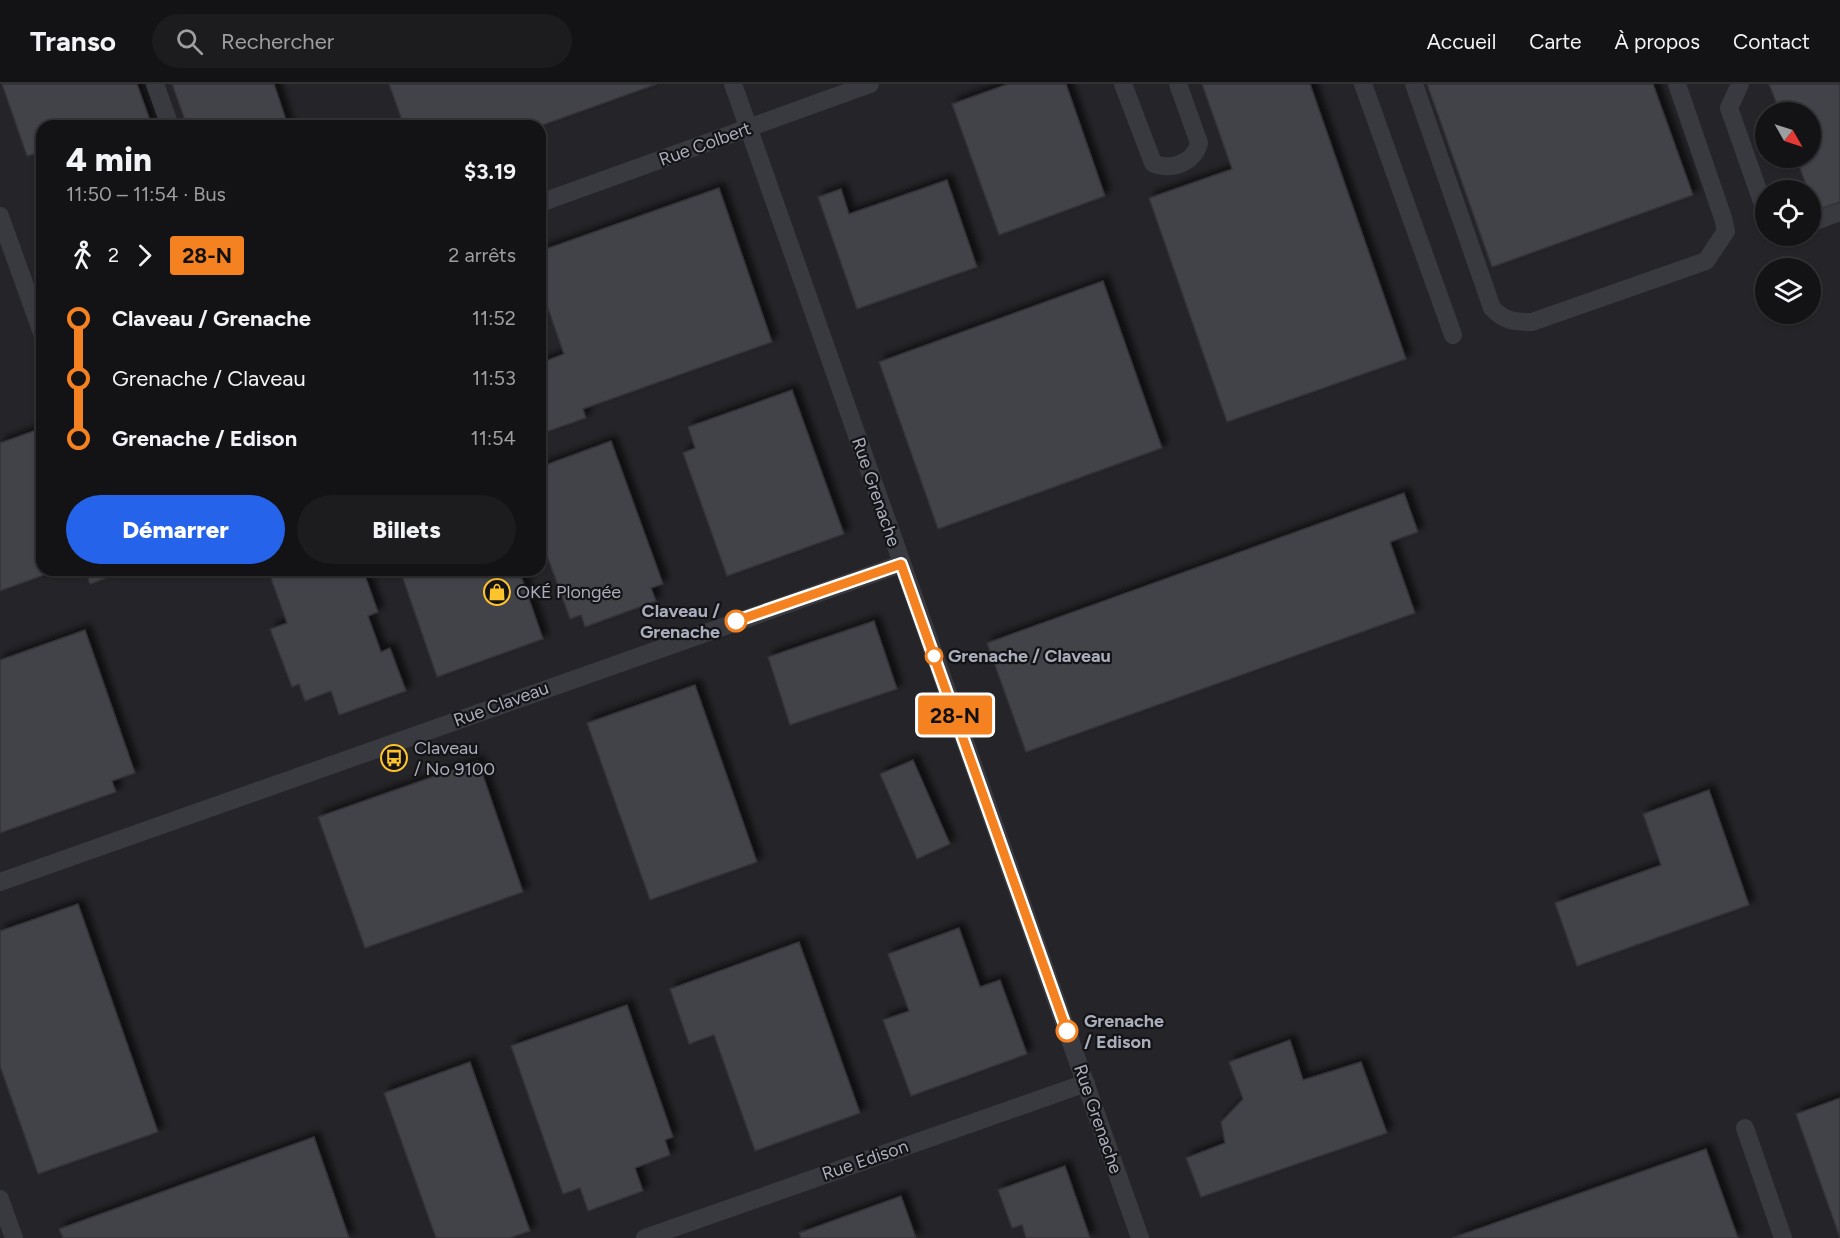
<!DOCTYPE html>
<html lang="fr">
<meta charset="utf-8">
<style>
body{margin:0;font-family:Figtree,sans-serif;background:#1c1b1d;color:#f1f3f6;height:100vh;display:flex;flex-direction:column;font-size:22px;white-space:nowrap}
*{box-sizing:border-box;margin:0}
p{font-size:20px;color:#9d9ea0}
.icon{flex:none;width:33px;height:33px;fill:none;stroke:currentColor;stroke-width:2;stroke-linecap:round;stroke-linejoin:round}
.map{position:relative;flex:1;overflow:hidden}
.details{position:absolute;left:36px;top:36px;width:510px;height:456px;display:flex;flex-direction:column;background:#131214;border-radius:18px;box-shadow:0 2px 4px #0004,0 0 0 2px #323234}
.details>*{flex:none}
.badge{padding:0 12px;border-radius:4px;font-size:21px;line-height:39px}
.needle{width:39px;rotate:129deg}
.controls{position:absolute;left:1755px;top:18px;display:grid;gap:12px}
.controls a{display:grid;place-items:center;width:66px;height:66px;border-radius:50%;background:#131214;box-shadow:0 2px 4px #0004,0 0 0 2px #323234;font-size:30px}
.map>.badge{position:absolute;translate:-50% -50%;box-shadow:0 0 0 3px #fff}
.legs{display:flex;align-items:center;gap:9px;height:66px;padding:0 30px;font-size:20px}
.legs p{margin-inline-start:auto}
.headline{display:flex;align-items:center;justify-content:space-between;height:102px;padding:0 30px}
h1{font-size:33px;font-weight:800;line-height:45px}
.action{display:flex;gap:12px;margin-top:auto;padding:12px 30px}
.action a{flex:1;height:69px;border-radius:36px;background:#2563eb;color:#fff;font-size:24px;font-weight:800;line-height:69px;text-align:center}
.action a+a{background:#1c1b1d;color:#f1f3f6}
ul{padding:0 30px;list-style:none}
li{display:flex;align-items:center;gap:21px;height:60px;font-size:22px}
li i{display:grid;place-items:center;width:9px;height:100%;margin:0 8px;background:currentColor}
li i::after{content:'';width:15px;height:15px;margin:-8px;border:4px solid;border-radius:50%;background:#131214}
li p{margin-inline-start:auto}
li:first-child i{background:linear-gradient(#0000 50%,currentColor 0)}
li:last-child i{background:linear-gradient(currentColor 50%,#0000 0)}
header{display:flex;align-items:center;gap:36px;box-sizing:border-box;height:84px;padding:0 30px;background:#131214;border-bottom:2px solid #323234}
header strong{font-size:28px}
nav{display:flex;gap:33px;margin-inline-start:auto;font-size:21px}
.search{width:420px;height:54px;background:#1c1b1d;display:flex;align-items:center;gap:15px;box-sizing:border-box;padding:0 21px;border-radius:33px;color:#9d9ea0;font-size:22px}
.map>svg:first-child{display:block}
</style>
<header>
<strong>Transo</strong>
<div class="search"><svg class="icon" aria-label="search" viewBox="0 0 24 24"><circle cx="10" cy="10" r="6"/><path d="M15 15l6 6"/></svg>Rechercher</div>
<nav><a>Accueil</a><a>Carte</a><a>À propos</a><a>Contact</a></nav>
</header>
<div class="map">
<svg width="1840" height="1154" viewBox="0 0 1840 1154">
<defs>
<filter id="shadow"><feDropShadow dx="5.5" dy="-5.5" stdDeviation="3" flood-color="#0009"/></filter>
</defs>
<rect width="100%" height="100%" fill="#19181b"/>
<path fill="#252428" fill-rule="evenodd" d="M0 0H1840V1154H0ZM1766 28H1810V74H1766ZM42 42H540V486H42ZM1766 106H1810V152H1766ZM1766 184H1810V230H1766Z"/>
<g fill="#434348" stroke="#333237" stroke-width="1.5" filter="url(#shadow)">
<path d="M2 0H137L152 42H42V68L27 72Z"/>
<path d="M172 0H274L288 42H187Z"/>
<path d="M389 0H657L540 42H404Z"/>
<path d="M1008 0H1066L1105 112 999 151 952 20Z"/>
<path d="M1202 0H1310L1406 275 1227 338 1149 114 1232 85Z"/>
<path d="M1427 0H1653L1693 111 1492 183Z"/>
<path d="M1769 0H1840V118L1815 127 1810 106H1808L1796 74H1810V28H1780Z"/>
<path d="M947 96 977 183 857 225 818 113 841 105 849 130Z"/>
<path d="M719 104 772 258 583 325 586 334 540 350V279L564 270 540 202V167Z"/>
<path d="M1103 197 1162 364 938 445 879 278Z"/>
<path d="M792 306 844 450 727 492 683 369 695 364 688 343Z"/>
<path d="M42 344V486H58L0 507V359Z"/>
<path d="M611 357 663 500 651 504 656 517 585 543 581 531 570 535 540 452V383Z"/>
<path d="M1404 409 1418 448 1390 458 1415 529 1026 668 987 559Z"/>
<path d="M85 486H128L90 500Z"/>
<path d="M268 486H363L378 528 368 532 381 568 390 564 406 607 339 631 331 607 305 617 299 600 292 603 270 545 287 539Z"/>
<path d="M400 486H519L543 555 437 593Z"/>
<path d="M874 537 897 605 790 641 768 573Z"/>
<path d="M85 546 135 689 112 697 116 708 0 749V576Z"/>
<path d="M695 601 757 778 650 816 587 639Z"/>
<path d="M913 676 950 760 917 775 880 690Z"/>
<path d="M478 677 523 808 365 864 318 733Z"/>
<path d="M1709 706 1749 821 1577 882 1555 819 1661 781 1643 730Z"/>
<path d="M78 820 158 1048 38 1090 0 982V847Z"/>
<path d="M959 844 980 903 1000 896 1027 970 911 1012 883 936 909 927 888 870Z"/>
<path d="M799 858 860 1029 755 1067 714 951 689 960 670 905Z"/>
<path d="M627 921 673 1053 665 1056 670 1071 635 1084 643 1107 588 1127 580 1104 563 1110 511 962Z"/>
<path d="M1290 956 1303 996 1361 978 1387 1049 1201 1113 1186 1074 1225 1059 1221 1038 1243 1015 1229 978Z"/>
<path d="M470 978 530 1147 510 1154H436L384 1009Z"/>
<path d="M1840 1014V1154L1796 1030Z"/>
<path d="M314 1053 349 1154H63L59 1145Z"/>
<path d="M1706 1065 1738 1154H1452Z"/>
<path d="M1065 1082 1090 1154H1026L1022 1141 1012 1144 998 1106Z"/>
<path d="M901 1112 916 1154H801L799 1149Z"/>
</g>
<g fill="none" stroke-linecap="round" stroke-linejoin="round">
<g stroke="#393a40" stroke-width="18">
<path d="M155 0 170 42"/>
<path d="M733 0 1140 1154"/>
<path d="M1123 0 1153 79C1170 88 1195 78 1199 59L1178 0"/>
<path d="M1363 0 1453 251"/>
<path d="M1414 0 1492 224C1504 237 1514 238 1532 238L1706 177 1726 147 1723 134 1677 0"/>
<path d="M1740 0 1729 24 1766 129"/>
<path d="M540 119 870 0"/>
<path d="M0 132 42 249"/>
<path d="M1810 139 1840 128"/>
<path d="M0 798 901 480"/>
<path d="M1745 1044 1783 1154"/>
<path d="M0 1115 14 1154"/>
<path d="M645 1154 1086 999"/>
</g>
</g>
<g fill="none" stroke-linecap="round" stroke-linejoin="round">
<defs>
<path id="line-1" d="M736 537 901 480 1067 947"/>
</defs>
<use href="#line-1" stroke="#fff" stroke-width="14"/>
<use href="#line-1" stroke="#f58220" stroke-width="9"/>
</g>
<defs>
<symbol id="shop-ring" viewBox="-11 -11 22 22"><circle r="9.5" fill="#141316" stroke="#ffc42c" stroke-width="1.5"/><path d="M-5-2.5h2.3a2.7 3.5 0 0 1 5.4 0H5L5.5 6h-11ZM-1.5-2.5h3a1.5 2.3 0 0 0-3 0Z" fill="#ffc42c"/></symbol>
<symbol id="bus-ring" viewBox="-11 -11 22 22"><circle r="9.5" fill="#141316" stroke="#ffc42c" stroke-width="1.5"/><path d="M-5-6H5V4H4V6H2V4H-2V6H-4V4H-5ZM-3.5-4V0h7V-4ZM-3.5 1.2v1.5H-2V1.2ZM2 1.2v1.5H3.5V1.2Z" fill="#ffc42c"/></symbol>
</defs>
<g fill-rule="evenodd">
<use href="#shop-ring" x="482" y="493" width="30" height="30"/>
<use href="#bus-ring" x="379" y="659" width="30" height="30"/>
</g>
<g fill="#fff" stroke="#f58220" stroke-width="3">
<circle cx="736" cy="537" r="10"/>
<circle cx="934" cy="572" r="8"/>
<circle cx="1067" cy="947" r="10"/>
</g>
<g text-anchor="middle" stroke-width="4.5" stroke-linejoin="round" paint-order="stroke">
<g font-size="18" fill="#aaaebc" stroke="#141316">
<text transform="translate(705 60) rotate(-20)" y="6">Rue Colbert</text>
<text transform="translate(876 408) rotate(71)" y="6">Rue Grenache</text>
<text transform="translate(501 620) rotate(-20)" y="6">Rue Claveau</text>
<text transform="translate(1098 1035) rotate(71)" y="6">Rue Grenache</text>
<text transform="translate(865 1076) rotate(-19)" y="6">Rue Edison</text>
</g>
<g font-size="18" fill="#aaaebc" stroke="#141316" text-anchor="start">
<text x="516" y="514">OKÉ Plongée</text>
<text x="414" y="670">Claveau<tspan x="414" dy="21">/ No 9100</tspan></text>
</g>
<g font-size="18" font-weight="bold" fill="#aaaebc" stroke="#141316" text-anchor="start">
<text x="720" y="533" text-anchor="end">Claveau /<tspan x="720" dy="21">Grenache</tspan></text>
<text x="948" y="578">Grenache / Claveau</text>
<text x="1084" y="943">Grenache<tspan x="1084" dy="21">/ Edison</tspan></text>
</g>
</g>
</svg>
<div class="controls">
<a><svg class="needle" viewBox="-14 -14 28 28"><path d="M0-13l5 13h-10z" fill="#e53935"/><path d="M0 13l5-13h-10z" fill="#9d9ea0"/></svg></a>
<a><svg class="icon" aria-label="locate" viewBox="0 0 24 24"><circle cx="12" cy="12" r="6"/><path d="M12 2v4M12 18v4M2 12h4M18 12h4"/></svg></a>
<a><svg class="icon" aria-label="layers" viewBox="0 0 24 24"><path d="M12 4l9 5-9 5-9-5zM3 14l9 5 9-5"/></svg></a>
</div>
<b class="badge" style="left:955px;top:631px;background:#f58220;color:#111">28-N</b>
<section class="details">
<div class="headline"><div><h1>4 min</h1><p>11:50 – 11:54 · Bus</p></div><b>$3.19</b></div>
<div class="legs"><svg class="icon" aria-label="walk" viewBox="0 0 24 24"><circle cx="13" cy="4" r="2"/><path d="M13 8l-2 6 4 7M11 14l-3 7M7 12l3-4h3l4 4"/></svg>2<svg class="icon" aria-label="forward" viewBox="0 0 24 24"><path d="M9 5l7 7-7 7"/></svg><b class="badge" style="background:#f58220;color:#111">28-N</b><p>2 arrêts</p></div>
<ul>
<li><i style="color:#f58220"></i><b>Claveau / Grenache</b><p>11:52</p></li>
<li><i style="color:#f58220"></i><span>Grenache / Claveau</span><p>11:53</p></li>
<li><i style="color:#f58220"></i><b>Grenache / Edison</b><p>11:54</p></li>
</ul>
<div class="action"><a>Démarrer</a><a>Billets</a></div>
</section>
</div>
